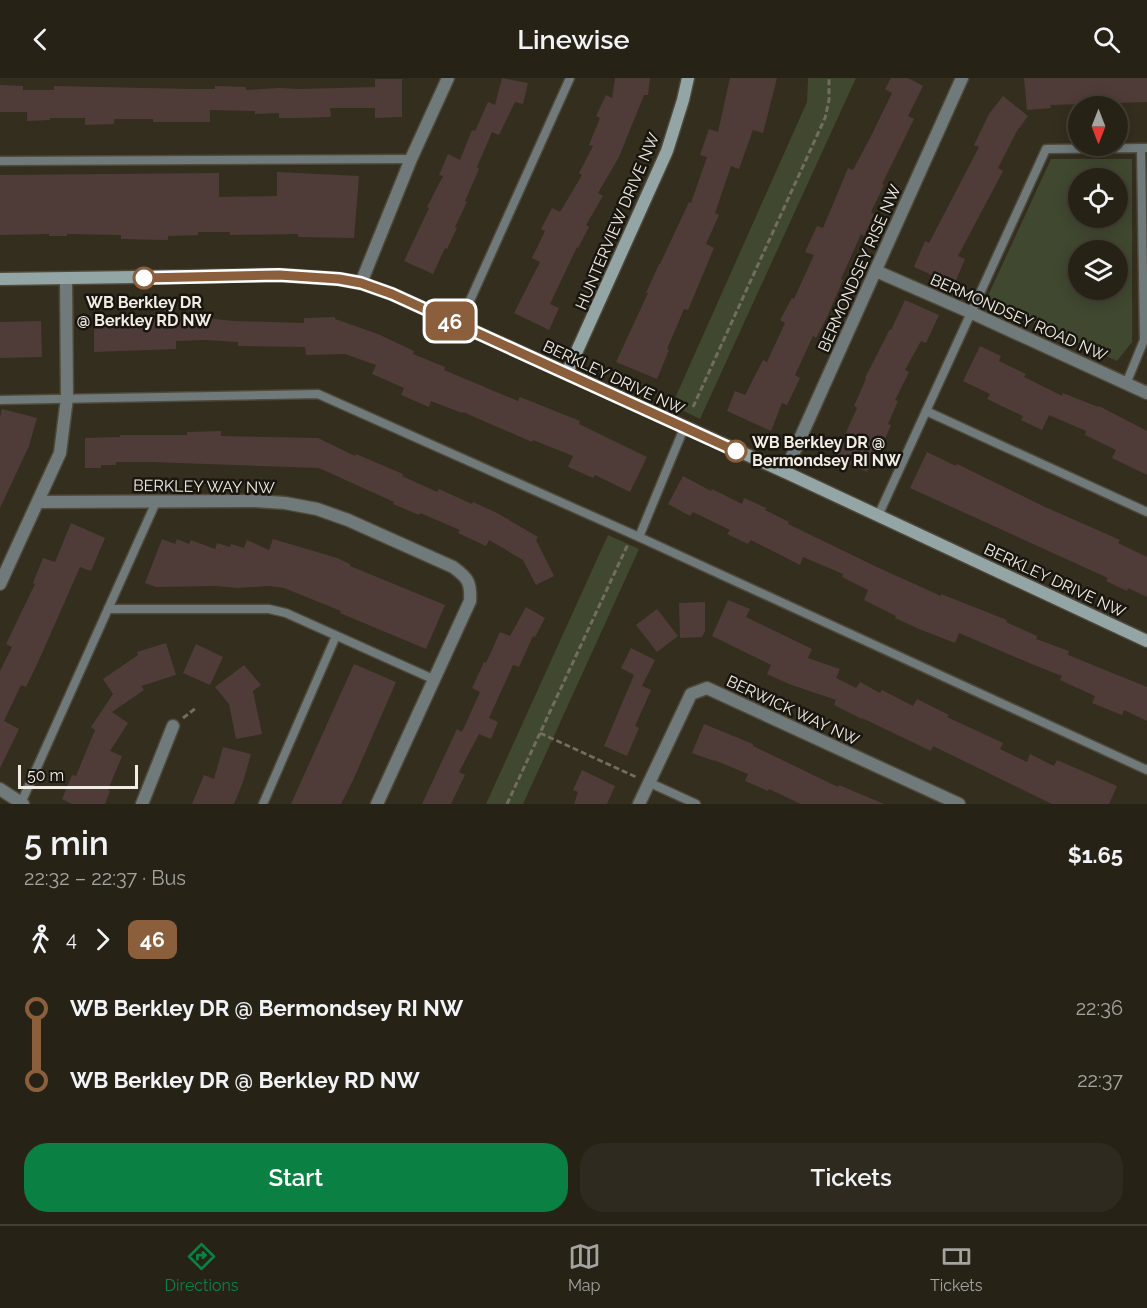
<!DOCTYPE html>
<meta charset="utf-8">
<style>
body{margin:0;font-family:Raleway,sans-serif;background:#2f2a1f;color:#f1f3f6;height:100vh;display:flex;flex-direction:column;font-size:22px;white-space:nowrap}
*{box-sizing:border-box;margin:0}
p{font-size:20px;color:#a4a4a1}
.icon{flex:none;width:33px;height:33px;fill:none;stroke:currentColor;stroke-width:2;stroke-linecap:round;stroke-linejoin:round}
.map{position:relative;height:726px;overflow:hidden}
.sheet{display:flex;flex-direction:column;background:#272216;flex:1}
.sheet>*{flex:none}
.badge{padding:0 12px;border-radius:9px;font-size:21px;line-height:39px}
.needle{width:39px;rotate:180deg}
.fabs{position:absolute;left:1068px;top:18px;display:grid;gap:12px}
.fabs a{display:grid;place-items:center;width:60px;height:60px;border-radius:50%;background:#272216;box-shadow:0 3px 15px #0003,0 0 0 2px #433f35;font-size:30px}
.scale{position:absolute;left:18px;bottom:15px;width:120px;box-sizing:border-box;padding-left:6px;border:3px solid #f1ede4;border-top:0;font-size:16px;line-height:21px;white-space:nowrap;color:#f1ede4;-webkit-text-stroke:4px #191610;paint-order:stroke}
.map>.badge{position:absolute;translate:-50% -50%;box-shadow:0 0 0 3px #fff}
.legs{display:flex;align-items:center;gap:9px;height:66px;padding:0 24px;font-size:20px}
.legs p{margin-inline-start:auto}
.headline{display:flex;align-items:center;justify-content:space-between;height:102px;padding:0 24px}
h1{font-size:33px;font-weight:600;line-height:45px}
.action{display:flex;gap:12px;margin-top:auto;padding:12px 24px}
.action a{flex:1;height:69px;border-radius:24px;background:#0b8043;color:#fff;font-size:24px;font-weight:600;line-height:69px;text-align:center}
.action a+a{background:#2f2a1f;color:#f1f3f6}
ul{padding:0 24px;list-style:none}
li{display:flex;align-items:center;gap:21px;height:72px;font-size:22px}
li i{display:grid;place-items:center;width:9px;height:100%;margin:0 8px;background:currentColor}
li i::after{content:'';width:15px;height:15px;margin:-8px;border:4px solid;border-radius:50%;background:#272216}
li p{margin-inline-start:auto}
li:first-child i{background:linear-gradient(#0000 50%,currentColor 0)}
li:last-child i{background:linear-gradient(currentColor 50%,#0000 0)}
header{display:flex;justify-content:space-between;align-items:center;height:78px;padding:0 24px;background:#272216;font-size:27px;font-weight:600}
.tab-bar{display:flex;justify-content:space-around;align-items:center;height:84px;border-top:2px solid #433f35;background:#272216;font-size:16px;color:#a4a4a1}
.tab-bar a{display:grid;justify-items:center;gap:3px}
.tab-bar .selected{color:#0b8043}
.map>svg:first-child{display:block}
</style>
<header><svg class="icon" aria-label="back" viewBox="0 0 24 24"><path d="M15 5l-7 7 7 7"/></svg>Linewise<svg class="icon" aria-label="search" viewBox="0 0 24 24"><circle cx="10" cy="10" r="6"/><path d="M15 15l6 6"/></svg></header>
<div class="map">
<svg width="1147" height="726" viewBox="0 0 1147 726">
<rect width="100%" height="100%" fill="#342e1e"/>
<g fill="#414830" fill-rule="evenodd">
<path d="M808 0H856L700 341 672 327 807 24Z"/>
<path d="M1051 81H1132V264L1117 283 986 222ZM1118 100V140H1078V100ZM1118 172V212H1078V172Z"/>
<path d="M608 457 639 471 523 726H486Z"/>
</g>
<g fill="#4f3c38">
<path d="M502 0 528 5 523 26 515 24 499 57 492 54 477 89 479 91 465 123 467 124 455 149 457 150 447 171 445 170 433 196 404 183 429 130 427 129 443 98 439 97 448 76 460 82 472 52 475 53 488 24 495 27Z"/>
<path d="M615 0H650L648 17H644L619 79 598 115 603 118 586 147 589 149 578 170 577 169 550 226 559 230 549 252 514 235 540 184 532 180 545 153 541 151 552 130 560 134 582 97 579 95 593 68 589 67 600 40 596 38 606 17 612 20Z"/>
<path d="M730 0H777L763 55 753 52 739 91 731 88 715 135 719 137 706 166 714 170 688 232 684 231 667 271 669 272 657 301 616 284 648 215H646L659 186H660L689 124 691 125 707 79 700 77 709 51 718 54Z"/>
<path d="M891 0H908L923 8 908 38 914 41 882 106 884 107 871 134 874 136 864 158 861 156 841 201 843 202 827 239 816 260 813 258 795 297 800 300 787 327 782 325 771 353 727 333 735 313 745 317 763 282 767 284 785 245 780 242 792 220 794 221 814 177 805 174 817 148 823 150 848 90 853 92 870 60 892 15 885 11Z"/>
<path d="M1024 0H1147V24L1050 27 1051 30 1027 32Z"/>
<path d="M375 1H402V39L375 40V30H330L331 39 299 40H279V35L255 36V33L210 32V44H153V41H114V46L85 47V40H50V42L27 43V34H0V7L23 8V12H54V8L190 11H215V8L246 9V12L279 10 299 11 375 9Z"/>
<path d="M1003 18 1028 38 1017 53 998 90 1003 93 958 178 965 181 954 207 914 189 925 163 929 165 979 69 974 67 989 36Z"/>
<path d="M277 94 359 98 354 160 298 159V156L230 157V154H198V157L168 158V162L121 161V157L67 156V158H49V156L0 157V97L219 95V119L277 118Z"/>
<path d="M905 222 939 237 926 265 921 263 905 292 909 294 895 322 898 323 888 346 891 347 882 368 879 367 867 394 833 379 842 358 844 359 857 330 854 328 866 301 865 300 890 251 891 252Z"/>
<path d="M152 236H175V240H206L233 243 304 245V240L335 239V241L378 256 414 273 413 276 445 289 444 292 518 323 520 319 580 343 579 346 647 379 630 414 595 397 593 400 568 389 573 378 533 362 532 364 463 334 462 335 431 323 429 329 401 317 404 310 372 296 376 287 345 276 306 277 305 269 238 268V264L205 262 176 263V271L94 274V242L152 240Z"/>
<path d="M41 243 42 279 0 280V244Z"/>
<path d="M980 268 1001 278 999 283 1026 296 1024 299 1062 318 1063 315 1098 329 1099 328 1147 353V397L1112 380 1116 372 1085 357 1086 353 1049 337 1042 352 1021 342 1023 338 987 321 990 316 963 303Z"/>
<path d="M2 331 37 340 29 368 0 430V339Z"/>
<path d="M221 353V358L318 360 355 378 356 376 403 396 402 398 437 414 439 411 472 426 473 424 497 435 538 459 536 462 554 498 536 507 523 482 489 462 486 468 458 455 460 452 420 435 419 437 393 426 394 424 319 390 151 384H116V387H101V390H85V360L120 359V357H187V354Z"/>
<path d="M927 374 956 388 957 386 1043 428 1120 462 1118 465 1147 479V519L1128 510 1127 513 1106 503 1108 500 910 410Z"/>
<path d="M683 398 711 413 712 411 742 426 744 420 766 430 765 432 789 444 788 446 879 490 941 518V516L1007 542 1006 544 1037 558 1036 561 1069 573 1068 577 1147 609V643L1124 632 1122 637 1092 625 1095 618 1060 602 1062 598 1034 587 959 555 955 565 919 551 895 540 896 538 864 522 868 512 842 499 843 496 803 479 800 487 751 462 748 466 727 456 730 452 693 434 690 438 668 426Z"/>
<path d="M71 445 105 460 91 493 80 489 39 582 26 609 21 607 4 643 19 651 0 690V593L12 569 6 566 35 506 33 505 43 480 55 484Z"/>
<path d="M162 461 175 466 177 461 189 466 191 462 215 471 217 465 230 469 231 466 244 470 247 462 269 472 273 461 337 480 350 486V488L445 527 426 571 340 535 341 533 284 510 269 508 237 510 216 508 156 509 145 505Z"/>
<path d="M728 522 750 531 746 539 812 571 808 580 840 591 836 600 856 610 860 604 880 615 882 612 913 628 917 621 949 637 947 639 1003 665 1000 671 1027 684 1030 676 1054 688 1057 682 1117 708 1109 726H1052L933 668 931 673 862 640V641L834 627 836 622 789 606 767 596 771 587 712 558Z"/>
<path d="M705 524V553L702 559 680 560 679 525Z"/>
<path d="M526 529 545 540 535 559 533 558 519 589 513 587 489 640 498 644 491 661 479 656 459 694 465 697 451 726H422L457 651 462 654 480 614 472 610 484 584 486 585 500 554 510 558Z"/>
<path d="M657 531 678 558 657 574 636 547Z"/>
<path d="M166 565 176 597 141 608 144 612 112 634 128 645 110 673 122 678 108 712 110 713 105 726H72L62 721 72 697 76 698 95 652 91 649 113 616 103 601 138 577 137 574Z"/>
<path d="M196 566 223 579 210 607 183 595Z"/>
<path d="M631 570 655 582 642 608 651 612 635 648 639 650 627 678 604 668 634 597 621 590Z"/>
<path d="M354 586 396 604 354 700 341 726H291Z"/>
<path d="M244 587 261 607 253 613 262 656 236 661 229 626 215 609Z"/>
<path d="M704 646 753 666V668L838 709 839 707 884 726H801L769 711 768 713 745 703 748 696 714 682V683L692 675Z"/>
<path d="M223 669 251 676 243 704 234 726H192L204 697 214 701Z"/>
<path d="M582 692 615 708 607 726H574L578 714 573 712Z"/>
</g>
<g fill="none" stroke-linecap="round" stroke-linejoin="round">
<defs>
<g id="lane">
<path d="M0 83 411 81"/>
<path d="M459 247 570 0"/>
<path d="M1126 306 1144 262 1141 70"/>
<path d="M0 322 318 316 639 459 1147 692"/>
<path d="M926 333 1147 434"/>
<path d="M878 438 1046 71 1147 70"/>
<path d="M639 459 684 350"/>
<path d="M108 531H269L286 535 433 601"/>
<path d="M648 704 696 726"/>
<path d="M21 725 156 424"/>
<path d="M263 726 336 558"/>
</g>
<g id="street">
<path d="M876 193 972 235 1147 315"/>
<path d="M361 205 411 81 448 0"/>
<path d="M785 394 962 0"/>
<path d="M38 424 255 423 285 425 317 431 348 442 453 489C468 500 471 504 470 523L377 726"/>
<path d="M0 506 60 375 67 320 66 201"/>
<path d="M0 711 23 726"/>
<path d="M142 726 173 648"/>
<path d="M639 726 691 616 707 610 959 726"/>
</g>
<g id="secondary">
<path d="M0 201 279 197 339 201 361 205 392 216 785 394 1147 563"/>
<path d="M567 295 667 73 683 22 688 0"/>
</g>
</defs>
<use href="#lane" stroke="#4e493a" stroke-width="11"/>
<use href="#street" stroke="#4e493a" stroke-width="15"/>
<use href="#secondary" stroke="#4e493a" stroke-width="15"/>
<g stroke="#726d5f" stroke-width="3" stroke-dasharray="6 3" stroke-linecap="butt">
<path d="M693 329 825 40 829 22V0"/>
<path d="M183 640 196 630"/>
<path d="M540 655 636 699"/>
<path d="M507 726 628 466"/>
</g>
<use href="#lane" stroke="#707a7b" stroke-width="8"/>
<use href="#street" stroke="#707a7b" stroke-width="12"/>
<use href="#secondary" stroke="#94a5a6" stroke-width="12"/>
</g>
<g fill="none" stroke-linecap="round" stroke-linejoin="round">
<defs>
<path id="line-1" d="M144 200 279 197 339 201 361 205 392 216 736 373"/>
</defs>
<use href="#line-1" stroke="#fff" stroke-width="14"/>
<use href="#line-1" stroke="#8b5e3c" stroke-width="9"/>
</g>
<g fill="#fff" stroke="#8b5e3c" stroke-width="3">
<circle cx="144" cy="200" r="10"/>
<circle cx="736" cy="373" r="10"/>
</g>
<g text-anchor="middle" stroke-width="5" stroke-linejoin="round" paint-order="stroke">
<g font-size="16" fill="#f1ede4" stroke="#191610">
<text transform="translate(617 143) rotate(-67)" y="6">HUNTERVIEW DRIVE NW</text>
<text transform="translate(859 190) rotate(-66)" y="6">BERMONDSEY RISE NW</text>
<text transform="translate(1019 239) rotate(24)" y="6">BERMONDSEY ROAD NW</text>
<text transform="translate(614 299) rotate(25)" y="6">BERKLEY DRIVE NW</text>
<text transform="translate(204 408) rotate(1)" y="6">BERKLEY WAY NW</text>
<text transform="translate(1055 502) rotate(25)" y="6">BERKLEY DRIVE NW</text>
<text transform="translate(793 632) rotate(25)" y="6">BERWICK WAY NW</text>
</g>
<g font-size="16" font-weight="bold" fill="#f1ede4" stroke="#191610">
<text x="144" y="230">WB Berkley DR<tspan x="144" dy="18">@ Berkley RD NW</tspan></text>
<text x="752" y="370" text-anchor="start">WB Berkley DR @<tspan x="752" dy="18">Bermondsey RI NW</tspan></text>
</g>
</g>
</svg>
<div class="fabs">
<a><svg class="needle" viewBox="-14 -14 28 28"><path d="M0-13l5 13h-10z" fill="#e53935"/><path d="M0 13l5-13h-10z" fill="#a4a4a1"/></svg></a>
<a><svg class="icon" aria-label="locate" viewBox="0 0 24 24"><circle cx="12" cy="12" r="6"/><path d="M12 2v4M12 18v4M2 12h4M18 12h4"/></svg></a>
<a><svg class="icon" aria-label="layers" viewBox="0 0 24 24"><path d="M12 4l9 5-9 5-9-5zM3 14l9 5 9-5"/></svg></a>
</div>
<div class="scale">50 m</div>
<b class="badge" style="left:450px;top:243px;background:#8b5e3c;color:#fff">46</b>
</div>
<section class="sheet">
<div class="headline"><div><h1>5 min</h1><p>22:32 – 22:37 · Bus</p></div><b>$1.65</b></div>
<div class="legs"><svg class="icon" aria-label="walk" viewBox="0 0 24 24"><circle cx="13" cy="4" r="2"/><path d="M13 8l-2 6 4 7M11 14l-3 7M7 12l3-4h3l4 4"/></svg>4<svg class="icon" aria-label="forward" viewBox="0 0 24 24"><path d="M9 5l7 7-7 7"/></svg><b class="badge" style="background:#8b5e3c;color:#fff">46</b></div>
<ul>
<li><i style="color:#8b5e3c"></i><b>WB Berkley DR @ Bermondsey RI NW</b><p>22:36</p></li>
<li><i style="color:#8b5e3c"></i><b>WB Berkley DR @ Berkley RD NW</b><p>22:37</p></li>
</ul>
<div class="action"><a>Start</a><a>Tickets</a></div>
</section>
<nav class="tab-bar">
<a class="selected"><svg class="icon" aria-label="directions" viewBox="0 0 24 24"><path d="M12 3l9 9-9 9-9-9zM9 14v-3h6M13 9l2 2-2 2"/></svg>Directions</a>
<a><svg class="icon" aria-label="map" viewBox="0 0 24 24"><path d="M3 6l6-2 6 2 6-2v14l-6 2-6-2-6 2zM9 4v14M15 6v14"/></svg>Map</a>
<a><svg class="icon" aria-label="tickets" viewBox="0 0 24 24"><path d="M3 7h18v10H3zM15 7v10"/></svg>Tickets</a>
</nav>
